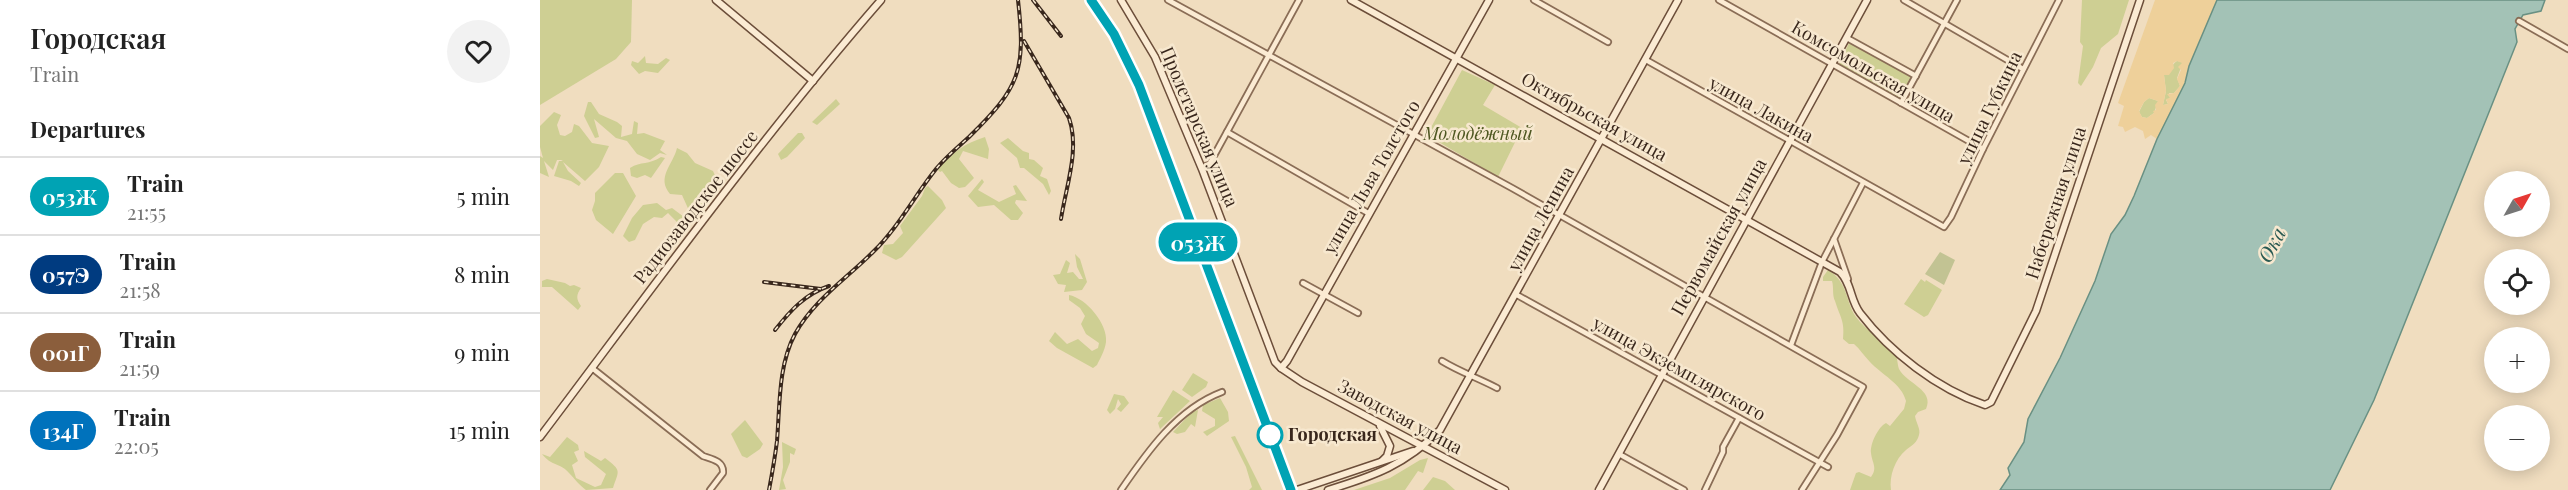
<!DOCTYPE html>
<meta charset="utf-8">
<style>
body{margin:0;font-family:"Playfair Display",serif;background:#f2f2f2;color:#222;height:100vh;display:flex;flex-direction:column;font-size:22px;white-space:nowrap}
*{box-sizing:border-box;margin:0}
p{font-size:20px;color:#767676}
.icon{flex:none;width:33px;height:33px;fill:none;stroke:currentColor;stroke-width:2;stroke-linecap:round;stroke-linejoin:round}
.map{position:relative;flex:1;overflow:hidden}
.details{display:flex;flex-direction:column;background:#fff;width:540px}
.details>*{flex:none}
.badge{padding:0 12px;border-radius:20px;font-size:21px;line-height:39px}
.needle{width:39px;rotate:51deg}
.tools{position:absolute;left:1944px;top:171px;display:grid;gap:12px}
.tools a{display:grid;place-items:center;width:66px;height:66px;border-radius:50%;background:#fff;box-shadow:0 3px 15px #0003;font-size:30px}
.map>.badge{position:absolute;translate:-50% -50%;box-shadow:0 0 0 3px #fff}
h2{padding:0 30px;font-size:22px;line-height:54px}
.round{display:grid;place-items:center;flex:none;width:63px;height:63px;border-radius:32px;background:#f2f2f2}
.head{display:flex;align-items:center;justify-content:space-between;height:102px;padding:0 30px}
h1{font-size:28px;font-weight:600;line-height:45px}
ul{padding:0;list-style:none}
li{display:flex;align-items:center;gap:18px;height:78px;padding:0 30px;border-top:2px solid #e0e0e0}
li div{flex:1}
li b{display:block;font-size:22px}
li em{font-style:normal}
li .badge{min-width:66px;font-weight:700;text-align:center}
main{display:flex;flex:1;min-height:0}
.map>svg:first-child{display:block}
</style>
<main>
<section class="details">
<div class="head"><div><h1>Городская</h1><p>Train</p></div><a class="round"><svg class="icon" aria-label="heart" viewBox="0 0 24 24"><path d="M12 20l-8-8c-3-5 5-10 8-4 3-6 11-1 8 4z"/></svg></a></div>
<h2>Departures</h2>
<ul>
<li><span class="badge" style="background:#00a3b4;color:#fff">053Ж</span><div><b>Train</b><p>21:55</p></div><em>5 min</em></li>
<li><span class="badge" style="background:#003b80;color:#fff">057Э</span><div><b>Train</b><p>21:58</p></div><em>8 min</em></li>
<li><span class="badge" style="background:#8b5e3c;color:#fff">001Г</span><div><b>Train</b><p>21:59</p></div><em>9 min</em></li>
<li><span class="badge" style="background:#0072bc;color:#fff">134Г</span><div><b>Train</b><p>22:05</p></div><em>15 min</em></li>
</ul>
</section>
<div class="map">
<svg width="2028" height="490" viewBox="0 0 2028 490">
<rect width="100%" height="100%" fill="#f0ddbf"/>
<g fill="#cecf93">
<path d="M0 0H92L91 42 76 59 0 105Z"/>
<path d="M1542 0H1589L1578 34 1561 48 1553 67 1541 86 1538 83 1543 46 1540 42Z"/>
<path d="M1310 41 1374 77 1361 100 1299 64Z"/>
<path d="M105 56 106 63 118 64 126 58 130 60 118 73 105 71 99 74 91 65 92 61 98 63Z"/>
<path d="M1637 61 1643 62 1637 78 1640 86 1634 93H1629L1630 98 1626 100 1628 104 1623 105 1626 91 1624 75C1631 71 1631 65 1637 61Z"/>
<path d="M922 70 955 85 943 105 982 128 958 177 887 135Z"/>
<path d="M1609 98 1618 101 1614 113 1607 118 1602 117 1599 112 1604 102Z"/>
<path d="M296 99 300 104 277 125 272 122Z"/>
<path d="M48 102H51L59 114 77 122 82 126 81 137 92 134 94 121 98 123 97 134 104 133 125 141 120 150 127 155 120 153 110 160 97 154 87 141 76 138 54 119 59 137 55 138 44 116Z"/>
<path d="M14 112 21 115 17 125 20 135 25 136 32 132 34 124 39 126 52 143 69 146 59 167 45 181 23 162 28 171 41 183 39 186 31 181 14 176 19 161H23L21 160H17L13 170 4 161 9 177 0 173V156L3 158 0 147V126Z"/>
<path d="M258 133H262L265 138 247 157 241 160 238 154Z"/>
<path d="M445 137 449 149 448 159 423 151 419 159 434 178 425 187 419 188 411 183 402 171 400 172 398 170C410 153 426 143 445 137Z"/>
<path d="M468 138 483 151 489 153V159L494 160 503 168 500 176 507 179 511 191 509 195 503 184 484 168H480L477 158 460 143Z"/>
<path d="M137 148 147 153 155 163 173 171 179 184 165 203 151 215 142 195 130 194C116 177 133 165 137 148Z"/>
<path d="M121 157 125 158 111 178 105 175 97 178 91 176 90 168C101 161 109 165 121 157Z"/>
<path d="M75 173H83L96 196 73 234 56 220 52 210 55 201V193Z"/>
<path d="M442 179 444 182 438 190 459 202 476 194 473 186 476 185 487 201 476 200 475 203 483 213 478 220H471L454 205 438 207 428 196Z"/>
<path d="M388 186 402 200 406 208 362 257 356 260 342 253 344 245 353 244 363 233 360 226 382 196 385 188Z"/>
<path d="M117 203 126 210 132 208 148 220 146 225 138 223 128 213 122 218 114 217 103 224 95 240 89 242 83 236 92 218 103 205Z"/>
<path d="M535 254 540 259 547 282 542 290 524 292 526 285 518 284 513 275 520 274 526 260 530 263 527 273 533 272 539 279H543L537 267Z"/>
<path d="M1288 270C1309 283 1305 301 1316 317 1326 331 1343 339 1354 352 1358 357 1357 364 1359 369 1366 383 1395 390 1386 409L1378 412 1375 416C1376 423 1381 429 1379 435 1377 443 1372 445 1366 450 1355 459 1349 476 1351 490H1310L1316 473 1319 472 1331 477C1338 468 1332 463 1331 453 1330 444 1338 427 1346 423L1350 426 1364 409 1366 401C1362 384 1341 374 1330 362 1324 356 1320 349 1314 344H1309L1303 339C1305 321 1300 317 1295 301 1292 295 1294 288 1292 281H1283V277Z"/>
<path d="M7 279 25 283 30 286 34 285 41 288C36 295 36 299 41 306L38 310 12 287H2V281Z"/>
<path d="M1381 279 1385 282 1386 280 1402 290 1388 315 1384 317 1364 304Z"/>
<path d="M529 295C546 298 568 324 566 342 565 350 560 359 557 365L553 368 517 348 509 341 515 332 527 344 538 339 552 351 558 348 559 343 546 334 541 324 545 316 540 308 529 300Z"/>
<path d="M653 373 668 382 666 387 652 397 642 390Z"/>
<path d="M633 390 650 401 620 429 618 423 623 417H617Z"/>
<path d="M574 394 584 396 589 403 581 412 577 409 581 404 578 399 575 409 570 414 567 410Z"/>
<path d="M680 398 688 412 689 421 667 436 663 432 675 426V419L662 411 663 405Z"/>
<path d="M658 410 655 427 651 424 645 432 637 434 633 432 652 412Z"/>
<path d="M205 420 223 444 220 449 207 458 202 456 191 434Z"/>
<path d="M695 436 722 490H709L712 487 706 467 691 437Z"/>
<path d="M27 437 38 445 39 450 34 452 38 461 32 465 36 478 55 487 61 485 66 474 45 457 44 451 61 461 65 458C82 471 79 470 73 488L46 490C39 485 35 479 29 473 21 463 11 466 2 454L10 457Z"/>
<path d="M242 442 256 449 254 455 250 453V462L243 480 246 489 239 490 243 467Z"/>
<path d="M888 458 883 473 878 471 865 490H814L850 478 880 460Z"/>
<path d="M893 477 905 481 915 490H883Z"/>
</g>
<path fill="#eed09a" fill-rule="evenodd" d="M1615 0H1677L1649 66 1645 83 1617 139 1611 135 1605 139 1603 131 1595 127 1585 132 1583 127 1578 126 1584 106 1578 103ZM1637 61 1642 63 1638 67 1641 70 1637 79 1640 86 1634 93 1627 94 1630 98 1626 99 1628 104 1623 105 1626 91 1624 75H1629L1634 68 1633 63ZM1609 98 1618 101 1615 105 1616 110 1613 111 1614 113 1607 118 1602 117 1599 111 1604 102Z"/>
<path fill="#c2c393" d="M1400 252 1415 260 1404 285 1385 274Z"/>
<path fill="#a3c2b6" stroke="#699083" stroke-width="1.5" d="M1677 0H2005L2001 11 1983 15 1975 29 1977 42 1834 400 1790 490H1460L1470 475 1468 468 1484 442 1488 419 1520 358 1555 281 1571 234 1585 215 1594 196 1617 139 1645 83 1649 66Z"/>
<g fill="none" stroke-linecap="round" stroke-linejoin="round">
<defs>
<g id="street">
<path d="M628 0 972 188 1323 387 1297 435 1262 490"/>
<path d="M994 0 1068 42"/>
<path d="M1179 0 1443 149"/>
<path d="M1364 0 1483 69"/>
<path d="M1979 21 2028 49"/>
<path d="M1307 38 1376 76"/>
<path d="M1106 60 1404 227 1411 217 1443 149 1519 0"/>
<path d="M1361 103 1417 0"/>
<path d="M687 132 828 213"/>
<path d="M662 169 670 163 759 0"/>
<path d="M1294 239 1308 279"/>
<path d="M763 283 818 313"/>
<path d="M977 295 1288 467"/>
<path d="M1251 345 1282 262 1323 183"/>
<path d="M902 361C920 372 938 378 957 388"/>
<path d="M52 368 163 456C172 459 184 461 183 473L170 490"/>
<path d="M1079 454 1144 490"/>
<path d="M581 490C607 452 637 409 682 392"/>
<path d="M1165 490 1183 452V447L1199 418"/>
</g>
<g id="secondary">
<path d="M176 0 273 81"/>
<path d="M581 0 615 57 662 169 735 362 741 368 762 382 965 490"/>
<path d="M811 0 1300 272C1312 284 1310 300 1320 313 1350 352 1397 389 1445 405L1451 402 1496 311 1600 0"/>
<path d="M741 368 747 361 949 0"/>
<path d="M840 426 850 446 847 456 842 461"/>
<path d="M0 437C111 290 220 139 341 0"/>
<path d="M757 490 873 451"/>
<path d="M788 490C834 476 865 465 900 430L1138 0"/>
<path d="M1059 490 1327 0"/>
</g>
</defs>
<use href="#street" stroke="#8a6d56" stroke-width="8"/>
<use href="#secondary" stroke="#6c4e3a" stroke-width="9"/>
<use href="#street" stroke="#fbebd3" stroke-width="4.5"/>
<use href="#secondary" stroke="#fbebd3" stroke-width="6"/>
<defs>
<g id="rail">
<path d="M493 0 521 36"/>
<path d="M547 0 572 36 596 87 748 490"/>
<path d="M484 41 529 118C540 150 526 186 521 219"/>
<path d="M224 282 281 289"/>
<path d="M235 330C250 311 265 294 289 286"/>
<path d="M229 490C232 474 235 457 237 441 240 405 238 366 255 334 274 300 306 279 333 252 358 228 375 195 396 169 406 157 418 147 429 137 480 87 486 71 478 0"/>
</g>
</defs>
<use href="#rail" stroke="#39271c" stroke-width="4"/>
<use href="#rail" stroke="#f7e8cf" stroke-width="1.5" stroke-dasharray="4.5" stroke-linecap="butt"/>
</g>
<g fill="none" stroke-linecap="round" stroke-linejoin="round">
<defs>
<path id="line" d="M551 0 574 34 599 85 751 490"/>
</defs>
<use href="#line" stroke="#fff" stroke-width="14"/>
<use href="#line" stroke="#00a3b4" stroke-width="9"/>
</g>
<circle fill="#fff" stroke="#00a3b4" stroke-width="3" cx="730" cy="435" r="12"/>
<g text-anchor="middle" stroke-width="5" stroke-linejoin="round" paint-order="stroke">
<g font-size="18" fill="#39271c" stroke="#f7e8cf">
<text transform="translate(1333 72) rotate(30)" y="6">Комсомольская улица</text>
<text transform="translate(1450 108) rotate(-64)" y="6">улица Губкина</text>
<text transform="translate(1221 110) rotate(29)" y="6">улица Лакина</text>
<text transform="translate(1054 117) rotate(29)" y="6">Октябрьская улица</text>
<text transform="translate(659 127) rotate(67)" y="6">Пролетарская улица</text>
<text transform="translate(832 177) rotate(-60)" y="6">улица Льва Толстого</text>
<text transform="translate(1516 203) rotate(-72)" y="6">Набережная улица</text>
<text transform="translate(156 207) rotate(-52)" y="6">Радиозаводское шоссе</text>
<text transform="translate(1001 219) rotate(-61)" y="6">улица Ленина</text>
<text transform="translate(1179 237) rotate(-61)" y="6">Первомайская улица</text>
<text transform="translate(1139 369) rotate(29)" y="6">улица Экземплярского</text>
<text transform="translate(860 417) rotate(28)" y="6">Заводская улица</text>
</g>
<g font-size="18" font-style="italic" fill="#4e5721" stroke="#f7e8cf">
<text x="938" y="140">Молодёжный</text>
</g>
<g font-size="18" font-weight="bold" fill="#39271c" stroke="#f7e8cf" text-anchor="start">
<text x="748" y="441">Городская</text>
</g>
<g font-size="20" font-style="italic" fill="#2a5a52" stroke="#f7e8cf">
<text transform="translate(1732 245) rotate(-62)" y="7">Ока</text>
</g>
</g>
</svg>
<div class="tools">
<a><svg class="needle" viewBox="-14 -14 28 28"><path d="M0-13l5 13h-10z" fill="#e53935"/><path d="M0 13l5-13h-10z" fill="#767676"/></svg></a>
<a><svg class="icon" aria-label="locate" viewBox="0 0 24 24"><circle cx="12" cy="12" r="6"/><path d="M12 2v4M12 18v4M2 12h4M18 12h4"/></svg></a>
<a>+</a>
<a>−</a>
</div>
<b class="badge" style="left:658px;top:242px;background:#00a3b4;color:#fff">053Ж</b>
</div>
</main>
